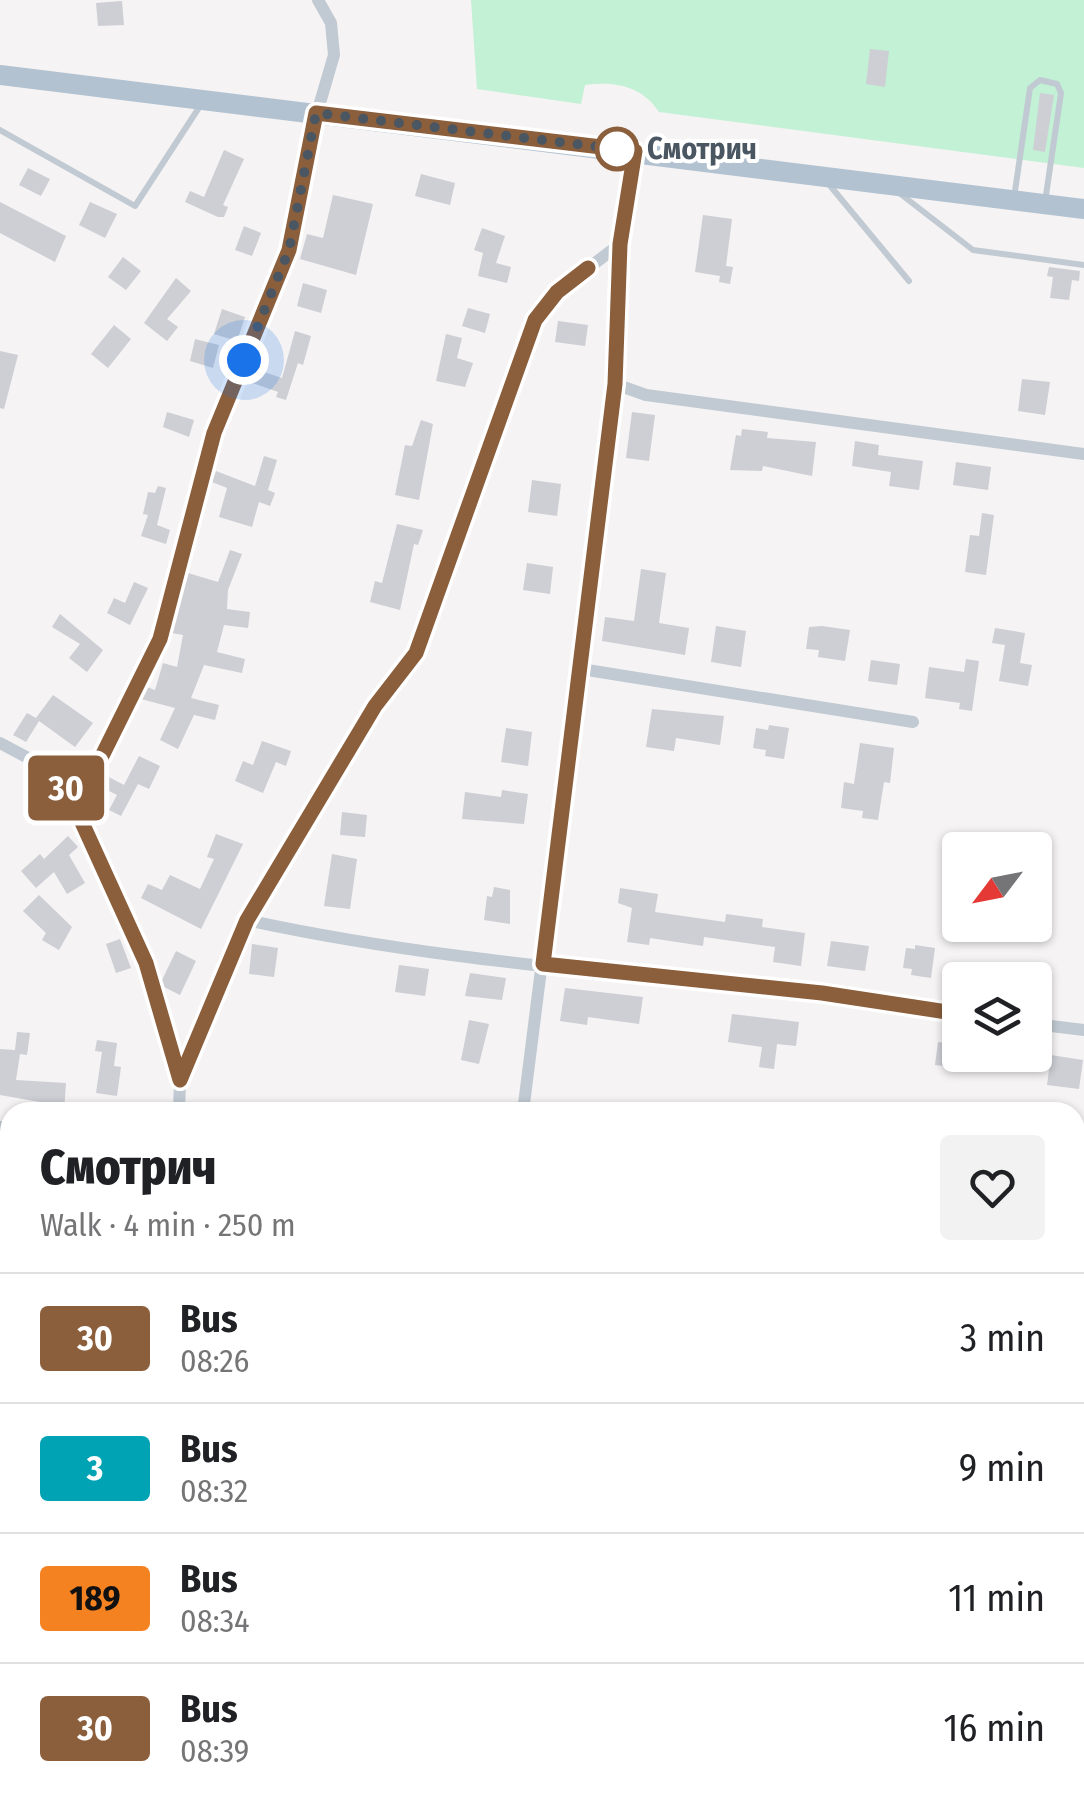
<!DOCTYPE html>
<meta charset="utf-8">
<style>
body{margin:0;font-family:"Fira Sans Condensed",sans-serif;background:#f2f2f2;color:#202124;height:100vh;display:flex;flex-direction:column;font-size:38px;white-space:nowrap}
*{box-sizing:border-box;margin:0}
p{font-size:32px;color:#757577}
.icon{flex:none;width:55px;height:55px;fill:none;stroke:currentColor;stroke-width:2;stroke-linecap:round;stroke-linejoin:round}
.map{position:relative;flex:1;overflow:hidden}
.side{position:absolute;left:0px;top:1102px;width:1085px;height:712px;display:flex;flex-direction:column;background:#fff;border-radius:30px 30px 0 0;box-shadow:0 2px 8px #0004}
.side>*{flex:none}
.badge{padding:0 20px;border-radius:8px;font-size:35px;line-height:65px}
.needle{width:65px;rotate:238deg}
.fabs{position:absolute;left:942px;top:832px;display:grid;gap:20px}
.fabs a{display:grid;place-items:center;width:110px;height:110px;border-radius:10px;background:#fff;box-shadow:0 2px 8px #0004;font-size:50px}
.you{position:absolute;width:50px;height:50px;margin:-25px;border:8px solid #fff;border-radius:50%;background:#1a73e8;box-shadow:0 0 0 15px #1a73e833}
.map>.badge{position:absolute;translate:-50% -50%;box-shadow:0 0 0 5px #fff}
.round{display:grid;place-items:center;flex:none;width:105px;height:105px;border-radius:10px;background:#f2f2f2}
.headline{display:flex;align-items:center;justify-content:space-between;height:170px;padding:0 40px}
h1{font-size:48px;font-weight:800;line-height:75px}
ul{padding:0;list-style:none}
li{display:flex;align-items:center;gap:30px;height:130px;padding:0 40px;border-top:2px solid #e0e0e0}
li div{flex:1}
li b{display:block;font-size:38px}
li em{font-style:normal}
li .badge{min-width:110px;font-weight:700;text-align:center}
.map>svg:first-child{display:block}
</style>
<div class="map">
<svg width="1084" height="1813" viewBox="0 0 1084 1813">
<rect width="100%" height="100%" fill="#f5f3f3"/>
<path fill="#c3f1d5" d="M471 0H1084V168L659 112C642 86 615 81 585 85L581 104 477 89Z"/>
<g fill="#cdcfd5">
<path d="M122 1 124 25 98 26 96 3Z"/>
<path d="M870 49 889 51 885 87 866 84Z"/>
<path d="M1040 93 1054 95 1045 152 1033 150Z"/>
<path d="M224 150 244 159 223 205 228 207 224 217H218L185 202 190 191 204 197Z"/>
<path d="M28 168 50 179 41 196 19 185Z"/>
<path d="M421 174 455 183 450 205 415 196Z"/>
<path d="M333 195 373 204 356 275 300 259 307 234 323 238Z"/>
<path d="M0 202 66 236 55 262 0 233Z"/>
<path d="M90 202 117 214 105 238 79 225Z"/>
<path d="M703 215 732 219 726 266 733 267 730 284 719 282 720 276 695 272Z"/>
<path d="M244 226 261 233 252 256 235 250Z"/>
<path d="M482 228 505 236 496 263 511 267 507 283 478 276 483 253 474 250Z"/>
<path d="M123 257 141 271 126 290 108 277Z"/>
<path d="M1049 267 1080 271 1079 281 1072 280 1069 300 1050 298 1053 277 1047 276Z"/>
<path d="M176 278 191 291 167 319 178 327 167 341 144 323Z"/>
<path d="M303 283 327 290 321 313 297 306Z"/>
<path d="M468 308 490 314 485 333 462 326Z"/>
<path d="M222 309 245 317 237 341 214 334Z"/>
<path d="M558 321 588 325 585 346 555 342Z"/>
<path d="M114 325 131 339 108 368 91 354Z"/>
<path d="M295 331 311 336 303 365 298 363 286 400 276 397 278 392 247 381 252 368 282 378Z"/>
<path d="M446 334 462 338 457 358 473 363 465 387 436 381Z"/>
<path d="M195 339 219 345 213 368 190 361Z"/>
<path d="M0 351 18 355 4 409 0 408Z"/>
<path d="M1022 379 1050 382 1045 415 1018 411Z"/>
<path d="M167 412 194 420 189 437 163 427Z"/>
<path d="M632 412 655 415 649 461 626 458Z"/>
<path d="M421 420 433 424 419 500 395 495 405 445 412 446Z"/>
<path d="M742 429 768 432 767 438 816 442 812 476 763 466 762 471 730 470 736 435 741 436Z"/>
<path d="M855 441 879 445 878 455 923 461 919 490 889 486 891 472 852 466Z"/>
<path d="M264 456 277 460 268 490 275 493 270 506 259 502 252 527 219 517 227 488 212 482 216 471 255 486Z"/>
<path d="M956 462 991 467 988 490 953 485Z"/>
<path d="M532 480 561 484 557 516 528 512Z"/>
<path d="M158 486 166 488 157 525 170 530 166 544 141 536 148 515 143 514 148 492 155 493Z"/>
<path d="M982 513 994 515 986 575 965 572 970 535 979 536Z"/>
<path d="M397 524 423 530 418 545 414 544 400 610 370 602 375 581 382 583Z"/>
<path d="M230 550 242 554 228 590 227 609 250 612 248 628 224 625 217 652 245 659 242 673 204 665 191 698 219 705 215 720 194 715 178 749 160 740 175 708 141 699 147 687 155 690 163 663 177 667 183 635 172 633 188 573 218 582Z"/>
<path d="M527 563 553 567 550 594 523 590Z"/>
<path d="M641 569 666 573 659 623 689 628 685 655 602 641 605 617 634 621Z"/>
<path d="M134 582 148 588 130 625 107 613 114 598 125 603Z"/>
<path d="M60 614 103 650 87 672 69 658 80 644 52 627Z"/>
<path d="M716 626 746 631 741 667 711 662Z"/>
<path d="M822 626 850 630 845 661 818 657 819 650 806 649 809 627Z"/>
<path d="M995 628 1025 633 1020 663 1032 665 1028 686 999 681 1005 645 992 643Z"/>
<path d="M966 659 979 661 972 711 959 709 960 703 925 698 929 667 964 672Z"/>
<path d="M871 660 900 664 897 685 868 681Z"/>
<path d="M53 695 93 723 75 747 39 721 26 742 13 735 27 713 36 718Z"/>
<path d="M652 709 724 716 720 745 676 738 674 751 646 747Z"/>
<path d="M769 725 789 728 784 759 765 756 766 750 753 748 756 728 768 730Z"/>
<path d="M506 728 532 732 528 766 501 762Z"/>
<path d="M262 741 291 751 286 766 276 762 263 793 235 781 243 761 253 765Z"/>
<path d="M860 743 894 748 890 783 884 782 878 820 862 818 863 811 841 808 844 782 854 784Z"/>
<path d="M139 756 160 766 149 789 138 784 121 816 109 810 117 795 97 785 103 774 124 785Z"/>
<path d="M502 790 528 794 524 824 462 819 465 792 501 797Z"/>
<path d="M342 812 367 815 365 837 340 835Z"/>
<path d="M216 834 243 844 201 929 141 898 148 884 162 890 170 875 200 889 214 859 207 857Z"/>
<path d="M68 836 78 847 69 855 85 883 67 894 54 872 36 888 21 871 40 854 44 859Z"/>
<path d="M332 854 357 859 350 909 324 906Z"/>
<path d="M494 887 510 890V924L484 920 487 896 492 897Z"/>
<path d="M620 888 658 894 655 912 725 922 726 914 763 919 762 927 805 933 801 966 773 962 775 947 704 937 703 946 650 938 649 945 627 942 632 908 618 903Z"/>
<path d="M39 895 72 927 59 950 42 940 46 933 23 911Z"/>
<path d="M120 939 131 968 116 973 106 944Z"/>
<path d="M831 941 869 946 865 971 827 966Z"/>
<path d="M252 944 278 948 274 977 249 974Z"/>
<path d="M915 945 935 948 931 978 911 975 912 969 903 968 906 948 915 949Z"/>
<path d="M176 951 196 961 180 995 164 987 162 980Z"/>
<path d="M399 965 429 969 425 996 395 992Z"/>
<path d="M470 973 506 978 502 1000 465 996Z"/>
<path d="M565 988 643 997 639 1024 588 1017 587 1025 560 1021Z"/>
<path d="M732 1014 799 1022 796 1046 777 1044 774 1069 759 1067 762 1047 728 1042Z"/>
<path d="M469 1020 489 1024 479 1064 461 1060Z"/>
<path d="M17 1032 30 1033 27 1055 20 1054 16 1080 66 1083 64 1112H39L40 1102 0 1095V1049L15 1050Z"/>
<path d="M97 1040 117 1043 114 1066 121 1067 117 1096 96 1093 102 1052 95 1051Z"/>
<path d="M938 1042 960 1045 961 1068 935 1065Z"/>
<path d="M1051 1055 1083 1060 1079 1089 1047 1085Z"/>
</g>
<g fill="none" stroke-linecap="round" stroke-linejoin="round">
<g stroke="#c1cad2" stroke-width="6">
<path d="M0 130 135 206 200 106"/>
<path d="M827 182 909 281"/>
<path d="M898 192 973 250 1084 265"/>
<path d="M1014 198 1030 88 1040 80 1057 84 1061 93 1045 202"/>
</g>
<g stroke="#c1cad2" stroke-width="12">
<path d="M615 384 646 395 1084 454"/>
<path d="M581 669 913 722"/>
<path d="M0 743 47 768 63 783 147 963 180 1080"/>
<path d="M63 783 85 772 102 756 160 639 214 433 289 250 317 113 334 55 331 23 318 0"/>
<path d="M247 920C481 971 724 978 960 1015"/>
<path d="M1035 1024 1084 1030"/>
<path d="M179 1112 180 1080 247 920 375 707 416 653 535 320 557 292 620 244 635 151"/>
<path d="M523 1112 615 384 620 244"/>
<path d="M0 1127 10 1128"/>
<path d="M0 1255 10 1256"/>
<path d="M1075 1317 1084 1318"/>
<path d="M1075 1608 1084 1609"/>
<path d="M497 1805 528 1813"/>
<path d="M229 1813V1805"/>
</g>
<path stroke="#b3c2d1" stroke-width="20" d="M0 75 1084 209"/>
</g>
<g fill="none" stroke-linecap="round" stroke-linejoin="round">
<defs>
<path id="line" d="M588 268 557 292 535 320 416 653 375 706 247 920 180 1080 146 963 64 783 85 772 102 756 160 639 214 433 289 250 316 113 635 151 620 244 615 384 543 964 822 993 960 1014"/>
</defs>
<use href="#line" stroke="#fff" stroke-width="22"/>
<use href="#line" stroke="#8b5e3c" stroke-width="15"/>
<path stroke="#4a5661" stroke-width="10" stroke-dasharray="0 18" d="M244 360 289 250 316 113 617 149"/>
</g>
<circle fill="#fff" stroke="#8b5e3c" stroke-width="5" cx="617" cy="149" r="20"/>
<g text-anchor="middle" stroke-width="8" stroke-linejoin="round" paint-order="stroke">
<g font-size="30" font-weight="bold" fill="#4a5661" stroke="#fff" text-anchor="start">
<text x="647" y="159">Смотрич</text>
</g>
</g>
</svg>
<div class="fabs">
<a><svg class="needle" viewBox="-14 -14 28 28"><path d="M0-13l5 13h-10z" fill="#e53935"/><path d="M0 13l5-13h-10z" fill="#757577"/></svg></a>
<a><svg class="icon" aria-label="layers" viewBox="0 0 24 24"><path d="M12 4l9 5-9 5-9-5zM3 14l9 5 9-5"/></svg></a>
</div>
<div class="you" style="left:244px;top:360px"></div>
<b class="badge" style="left:66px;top:788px;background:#8b5e3c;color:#fff">30</b>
<section class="side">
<div class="headline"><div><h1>Смотрич</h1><p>Walk · 4 min · 250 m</p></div><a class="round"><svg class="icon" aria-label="heart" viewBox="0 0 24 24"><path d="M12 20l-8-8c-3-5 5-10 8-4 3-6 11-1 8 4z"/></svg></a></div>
<ul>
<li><span class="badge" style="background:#8b5e3c;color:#fff">30</span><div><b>Bus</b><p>08:26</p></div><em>3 min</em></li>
<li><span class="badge" style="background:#00a3b4;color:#fff">3</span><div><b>Bus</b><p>08:32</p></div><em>9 min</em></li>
<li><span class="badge" style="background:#f58220;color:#111">189</span><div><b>Bus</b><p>08:34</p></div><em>11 min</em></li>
<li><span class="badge" style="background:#8b5e3c;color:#fff">30</span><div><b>Bus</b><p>08:39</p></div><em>16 min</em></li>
</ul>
</section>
</div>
